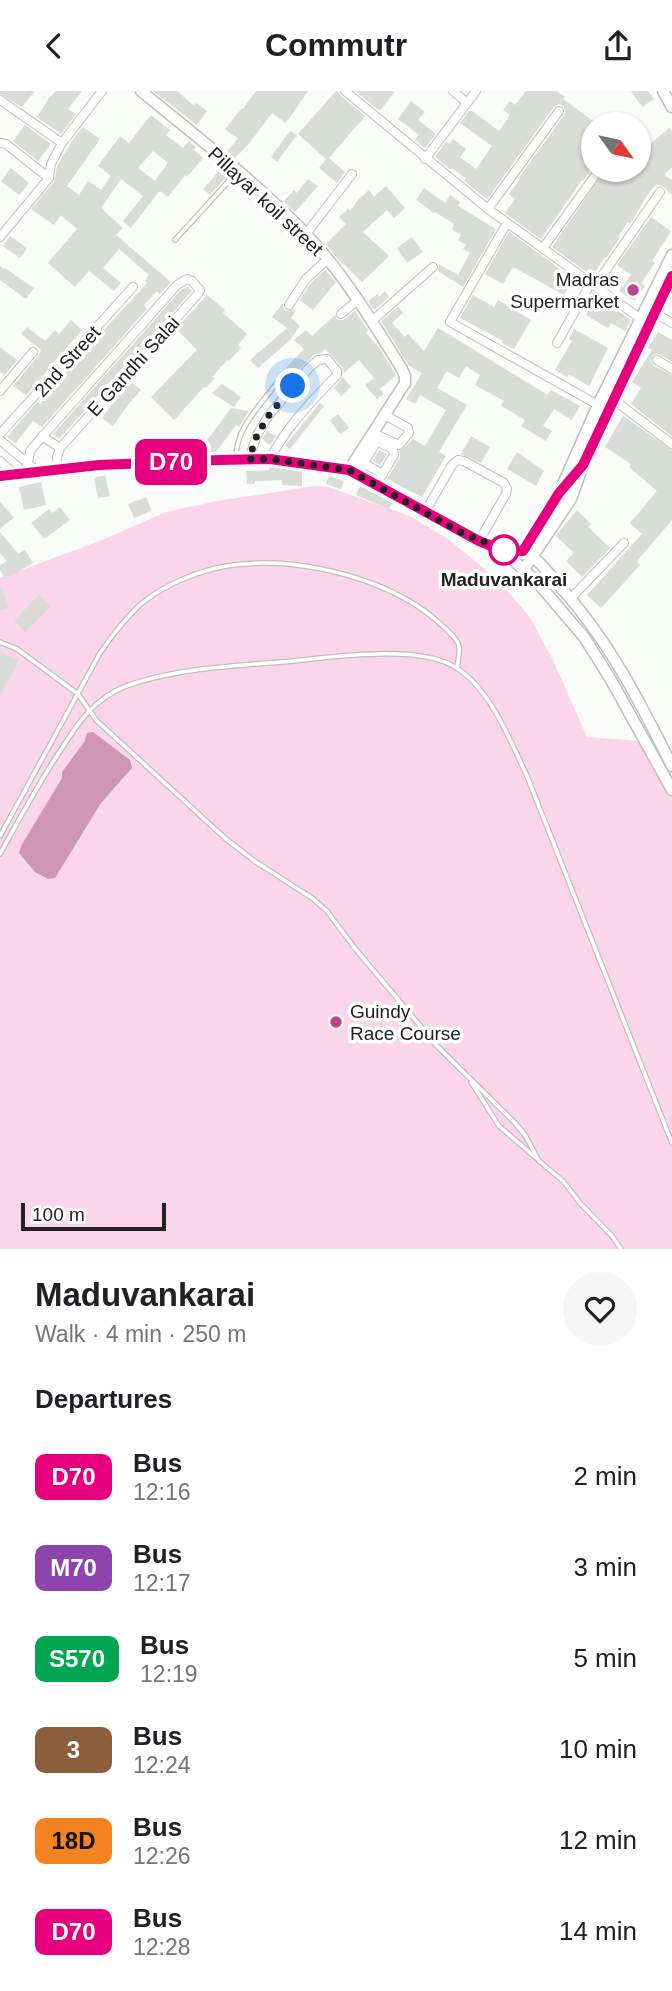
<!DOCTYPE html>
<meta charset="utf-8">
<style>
body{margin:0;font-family:Helvetica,sans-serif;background:#f6f6f6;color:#202124;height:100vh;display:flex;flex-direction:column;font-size:26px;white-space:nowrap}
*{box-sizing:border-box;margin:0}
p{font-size:23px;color:#757577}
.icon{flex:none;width:38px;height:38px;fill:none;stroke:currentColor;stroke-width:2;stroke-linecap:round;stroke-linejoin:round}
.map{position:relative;height:1158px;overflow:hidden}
.side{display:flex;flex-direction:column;background:#fff;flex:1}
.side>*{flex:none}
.badge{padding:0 14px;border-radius:10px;font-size:24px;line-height:46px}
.needle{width:46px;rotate:123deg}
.controls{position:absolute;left:581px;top:21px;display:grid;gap:14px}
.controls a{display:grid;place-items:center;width:70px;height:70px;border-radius:50%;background:#fff;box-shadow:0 2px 5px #0004;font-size:35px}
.scale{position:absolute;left:21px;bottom:18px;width:145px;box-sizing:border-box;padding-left:7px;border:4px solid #212221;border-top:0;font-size:19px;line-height:24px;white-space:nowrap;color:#212221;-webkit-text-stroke:5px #fff;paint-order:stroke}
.you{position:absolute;width:35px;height:35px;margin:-18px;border:5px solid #fff;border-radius:50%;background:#1a73e8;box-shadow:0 0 0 10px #1a73e833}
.map>.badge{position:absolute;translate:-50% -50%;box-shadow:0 0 0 4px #fff}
h2{padding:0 35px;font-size:26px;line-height:63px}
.round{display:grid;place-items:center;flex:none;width:74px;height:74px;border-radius:37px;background:#f6f6f6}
.summary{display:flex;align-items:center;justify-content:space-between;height:119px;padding:0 35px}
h1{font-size:33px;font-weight:700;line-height:52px}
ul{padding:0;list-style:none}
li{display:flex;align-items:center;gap:21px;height:91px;padding:0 35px}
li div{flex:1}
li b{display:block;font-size:26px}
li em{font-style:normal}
li .badge{min-width:77px;font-weight:700;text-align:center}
header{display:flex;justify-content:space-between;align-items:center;height:91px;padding:0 35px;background:#fff;font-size:32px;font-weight:700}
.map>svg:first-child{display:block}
</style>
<header><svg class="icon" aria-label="back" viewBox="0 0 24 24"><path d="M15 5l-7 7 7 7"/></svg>Commutr<svg class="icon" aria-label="share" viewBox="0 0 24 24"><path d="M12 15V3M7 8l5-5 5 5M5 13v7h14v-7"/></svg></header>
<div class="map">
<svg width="672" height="1158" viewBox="0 0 672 1158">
<rect width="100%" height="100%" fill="#f9fcf8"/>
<path fill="#fbd6e9" d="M314 395 328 396 410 425 448 448 497 488 529 525 552 567 587 646 639 650 672 705V1158H0V487L102 449 166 421 218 410Z"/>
<path fill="#cd96b2" d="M93 641 130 669 132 677 101 712 55 787 48 788 35 781 19 762 21 755 62 687V681L85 650 87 642Z"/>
<g fill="#dadcd8" fill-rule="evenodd">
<path d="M0 0H35L22 16 0 3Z"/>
<path d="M56 0H82L68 18 76 23 61 43 37 26 49 7Z"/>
<path d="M153 0H177L194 15 196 12 207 20 197 34Z"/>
<path d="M256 0H308L286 32 272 22 248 54 235 67 227 60 238 48 225 38 242 17 243 18Z"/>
<path d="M336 0H338L341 5 365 25 329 67 345 81 337 92 319 77 326 68 298 43Z"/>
<path d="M355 0H395L380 20Z"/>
<path d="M526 0H557L565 6 563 8 593 30V58L583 72 591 78 583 90 582 89 541 148 505 122 515 108 509 103 520 88 519 87 564 24 566 20 563 15 559 13 554 16 487 108 464 90 466 87 451 77 450 78 435 66 446 50 449 53 453 48 466 58 460 66 476 78 492 55 460 32 469 20H472L499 40 510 24 503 19 510 10 515 14Z"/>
<path d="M631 0H648L654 8 642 16Z"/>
<path d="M411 10 425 21 418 29 436 43 425 57 415 49 419 44 398 28Z"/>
<path d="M151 24 170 39 166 44 183 57 189 50 196 56 194 59 203 67 187 86 185 84 168 106 160 100 158 102 131 137 123 130 143 105 121 88 101 117 123 137 116 144 171 191 160 203 157 200 144 214 147 218 42 336 33 330 16 352 7 346 37 311 40 313 51 299 50 298 147 192 145 190 149 184 119 158 103 177 121 192 114 200 89 180 75 196 48 172 77 138 61 124 54 134 31 118 54 91 57 75 72 50 83 36 100 48 67 95 79 104 88 90 101 99 111 85 98 75 120 45 129 52ZM153 60 168 72 155 90 138 77Z"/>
<path d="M25 34 51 53 38 70 13 50Z"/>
<path d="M669 37 672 41V76L664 84 672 89V104L664 96 657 93 650 100 630 133 628 131 620 143 618 147 619 148 606 167 605 166 592 185 552 156 605 79H639V63Z"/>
<path d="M290 40 297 44 277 71 271 66Z"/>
<path d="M11 77 29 92 19 104 1 90Z"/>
<path d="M219 80 226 86 210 104 203 98Z"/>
<path d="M308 88 318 95 295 121 284 110 294 99 297 102Z"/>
<path d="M386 95 405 117 394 127 387 119 363 141 389 165 362 191 336 166 326 153 346 133 339 126 348 118 350 120 358 109 369 99 374 106Z"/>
<path d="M424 97 445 112 450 104 460 111 458 115 496 138 463 196 438 180 439 173 458 184 470 162 463 158 466 154 458 149 461 144 452 138 454 133 435 121 434 122 416 109Z"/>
<path d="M651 126 671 140 652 170 655 172 641 192 645 195 634 210 619 200 631 184 617 174Z"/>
<path d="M509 141 574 188 564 204 513 176 503 193 485 183Z"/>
<path d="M10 145 27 157 20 167 3 155Z"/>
<path d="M412 146 423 161 407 172 397 157Z"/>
<path d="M0 175 4 178 5 177 34 197 26 208 0 189Z"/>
<path d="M325 179 336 191 313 219 300 209 311 192Z"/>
<path d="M188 196 192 200 59 348 53 343 181 199Z"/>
<path d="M385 200 389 206 374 219 368 210 378 203 379 206Z"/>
<path d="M207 204 225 219 223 222 247 243 238 254 241 257 229 270 227 269 212 286 215 287 206 297 204 296 174 329 151 306 197 259 176 238Z"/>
<path d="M473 204 494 216 498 209 531 229 514 258 502 252 503 250 460 227Z"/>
<path d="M597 205 631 229 625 240 611 232 608 237 586 224Z"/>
<path d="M283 212V216L286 220 294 218 296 220 291 227 300 235 290 249 258 277 250 269 287 237 272 226Z"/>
<path d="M398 216 403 222 392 232 405 246 408 243 424 260 438 237 548 304 551 299 580 315 572 329 554 318 543 335 552 340 546 350 521 335 525 329 501 315 504 310 475 294 480 284 466 275 459 287 447 280 437 297 467 314 439 361 446 365 422 406 387 388 400 367V360L413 348 425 355 446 319 420 304 415 313 406 308 422 282 409 275 381 230Z"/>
<path d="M355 220 368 239 366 242 380 258 396 284 380 298 384 303 377 308 365 294 374 287 359 269 344 282 342 276 325 258 321 262 314 264 294 284 286 277 304 258 294 249 306 239 312 245 335 224 338 229H343Z"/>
<path d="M71 229 82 239 26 304 13 295 38 265 41 259 21 243 27 236 45 250 55 239 59 243Z"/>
<path d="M574 238 608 257 589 295 569 283 567 286 555 279 572 250 569 248Z"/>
<path d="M658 241 672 249V270L658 263 653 264 651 270 654 275 672 284V345L631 313 641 297 632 291 652 259 648 257Z"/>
<path d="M0 256 17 269 5 284 0 281Z"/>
<path d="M343 286 351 296 341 305 334 297Z"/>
<path d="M129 289 141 299 127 315 113 335 102 327Z"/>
<path d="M222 293 241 306 234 316 212 302Z"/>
<path d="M320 312 324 315 290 358 285 355Z"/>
<path d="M231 317 249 320 239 336 236 334 216 361 204 362 200 359Z"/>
<path d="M338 323 349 337 340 343 330 329Z"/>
<path d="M623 325 672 359V429L637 470 640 474 601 517 587 504 642 443 630 432 657 400 629 376 631 373 605 356Z"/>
<path d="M267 340 276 345 270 354 262 348Z"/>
<path d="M471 345 490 356 481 372 461 363Z"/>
<path d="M379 359 387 363 380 374 373 370Z"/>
<path d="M517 361 544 380 536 395 507 378Z"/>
<path d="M269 376 302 380V395L282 394V389L255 390V393H247L246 380 269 379Z"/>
<path d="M105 384 110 405 98 407 94 387Z"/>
<path d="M329 385 344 390 341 398 326 393Z"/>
<path d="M41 391 46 414 24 419 19 396Z"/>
<path d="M360 395 392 412 389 418 356 404Z"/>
<path d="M146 406 152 420 134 427 128 413Z"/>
<path d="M0 411 14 426 0 438Z"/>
<path d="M60 416 70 429 44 448 31 432 49 418 52 422Z"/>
<path d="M577 419 591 433 588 436 610 457 582 486 566 470 574 462 556 445Z"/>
<path d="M0 441 18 463 25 459 33 472 5 488 0 479V474L7 470 0 462Z"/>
<path d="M0 496H2L9 517 0 520Z"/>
<path d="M39 504 51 515 25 541 14 530Z"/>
<path d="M0 560 19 570 0 605Z"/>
</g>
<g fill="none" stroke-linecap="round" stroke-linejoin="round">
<defs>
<g id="lane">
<path d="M175 149 236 82"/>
<path d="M236 366C236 337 260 315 276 293"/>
<path d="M0 551 17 558 78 603 96 629 226 748 256 771 312 807 327 820 353 855 438 956 514 1031 525 1044 539 1070 563 1090 581 1113 612 1145 621 1158"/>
<path d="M0 745 100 562C130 519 150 498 202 481 269 459 371 480 426 521 435 528 457 545 459 555 460 562 458 570 457 577"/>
<path d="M0 763C20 727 39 691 62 657 72 642 83 624 98 612 108 603 122 596 135 592 182 577 233 575 282 571 326 567 417 552 455 576 490 597 510 649 527 685L672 1052"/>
<path d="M471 991 499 1035 536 1067"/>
</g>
<g id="street">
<path d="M345 0 488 118 641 228"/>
<path d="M453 0 467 12"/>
<path d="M0 9 62 52"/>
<path d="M0 52 6 53 49 87"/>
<path d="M425 68 476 0"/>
<path d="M488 118 559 20"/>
<path d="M507 132 450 231 598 314"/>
<path d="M306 143 352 83"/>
<path d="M0 146 49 87 51 73 62 52 102 0"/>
<path d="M543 157 599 79"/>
<path d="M595 195 660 101"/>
<path d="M289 214 306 188 328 168"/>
<path d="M341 223 358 209"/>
<path d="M660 225 672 232"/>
<path d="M372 230 433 176"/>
<path d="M557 252 591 192"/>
<path d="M657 269 672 278"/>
<path d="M0 300 33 261"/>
<path d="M618 312 672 353"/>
<path d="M373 342 399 354 409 342 408 337 385 324"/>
<path d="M0 343 133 196"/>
<path d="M42 345 60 357"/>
<path d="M0 349 38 381"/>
<path d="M249 368 257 344 269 324 309 277 318 269 327 268 337 280V284C312 310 286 336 270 368"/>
<path d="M0 370 14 383"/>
<path d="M28 372 30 360 41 347 177 194 187 188 192 190 200 199 197 204 60 357 57 366 58 378"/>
<path d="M363 372 383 383"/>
<path d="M357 383 377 350"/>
<path d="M376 394 394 364 393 358 382 353"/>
<path d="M425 421 452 374 458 369 464 370 504 392 507 398 506 403 479 450"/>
<path d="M571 507 624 452"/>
</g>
<g id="secondary">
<path d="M141 0C197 46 256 91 306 143 344 183 373 232 402 278L405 285V292L349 379"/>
<path d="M663 0 672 16"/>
<path d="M0 385 99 374 249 368H270L349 379 479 450 502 459 523 460"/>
<path d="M559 402 598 314 672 164"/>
<path d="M502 459 537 491 584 546 611 589 672 699"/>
<path d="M520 463 563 398"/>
<path d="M529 463C542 472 552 486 562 498 609 550 641 613 672 675"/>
<path d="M524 478 571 408 583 374 672 185"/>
</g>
</defs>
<use href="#lane" stroke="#bec0bc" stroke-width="6"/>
<use href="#street" stroke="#bec0bc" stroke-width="10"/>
<use href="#secondary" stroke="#bec0bc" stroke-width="13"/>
<use href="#lane" stroke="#fff" stroke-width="3.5"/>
<use href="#street" stroke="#fff" stroke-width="8"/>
<use href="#secondary" stroke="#fff" stroke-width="10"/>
</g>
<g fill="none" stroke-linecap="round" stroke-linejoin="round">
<defs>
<path id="line" d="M0 385 99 374 220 369 270 368 349 379 479 450 502 459 523 460 559 402 583 374 672 185"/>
</defs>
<use href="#line" stroke="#fff" stroke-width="16"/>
<use href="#line" stroke="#e6007e" stroke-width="10"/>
<path stroke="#212221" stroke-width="7" stroke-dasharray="0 12.6" d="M293 295 269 324 257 344 249 368H270L349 379 460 441 504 459"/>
</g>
<g fill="#c1428f" stroke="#fff" stroke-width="2.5">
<circle cx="633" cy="199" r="7"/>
<circle cx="336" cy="931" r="7"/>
</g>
<circle fill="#fff" stroke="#e6007e" stroke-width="3.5" cx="504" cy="459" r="14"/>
<g text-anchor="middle" stroke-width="7" stroke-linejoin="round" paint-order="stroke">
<g font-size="19" fill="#212221" stroke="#fff">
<text transform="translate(266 110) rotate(43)" y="7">Pillayar koil street</text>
<text transform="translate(67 270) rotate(-48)" y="7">2nd Street</text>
<text transform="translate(133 275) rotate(-48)" y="7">E Gandhi Salai</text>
</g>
<g font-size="19" fill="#212221" stroke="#fff" text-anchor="end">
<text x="619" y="195">Madras<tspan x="619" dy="22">Supermarket</tspan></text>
<text x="350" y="927" text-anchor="start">Guindy<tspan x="350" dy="22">Race Course</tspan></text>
</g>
<g font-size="19" font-weight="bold" fill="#212221" stroke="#fff">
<text x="504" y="495">Maduvankarai</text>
</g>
</g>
</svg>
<div class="controls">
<a><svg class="needle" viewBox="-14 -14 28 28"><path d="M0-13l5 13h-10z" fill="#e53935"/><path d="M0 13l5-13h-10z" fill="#757577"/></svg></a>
</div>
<div class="scale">100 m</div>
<div class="you" style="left:293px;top:295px"></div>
<b class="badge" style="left:171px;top:371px;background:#e6007e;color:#fff">D70</b>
</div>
<section class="side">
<div class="summary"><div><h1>Maduvankarai</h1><p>Walk · 4 min · 250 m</p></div><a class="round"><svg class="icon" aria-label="heart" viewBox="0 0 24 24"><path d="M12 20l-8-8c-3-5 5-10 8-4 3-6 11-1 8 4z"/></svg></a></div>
<h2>Departures</h2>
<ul>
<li><span class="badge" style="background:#e6007e;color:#fff">D70</span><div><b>Bus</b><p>12:16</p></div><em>2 min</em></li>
<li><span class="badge" style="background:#8e44ad;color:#fff">M70</span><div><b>Bus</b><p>12:17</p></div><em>3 min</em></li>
<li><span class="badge" style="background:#00a651;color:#fff">S570</span><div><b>Bus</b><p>12:19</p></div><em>5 min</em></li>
<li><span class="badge" style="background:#8b5e3c;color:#fff">3</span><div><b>Bus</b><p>12:24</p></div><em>10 min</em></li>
<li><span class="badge" style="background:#f58220;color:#111">18D</span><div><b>Bus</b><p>12:26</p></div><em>12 min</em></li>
<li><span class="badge" style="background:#e6007e;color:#fff">D70</span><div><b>Bus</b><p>12:28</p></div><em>14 min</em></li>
</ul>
</section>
